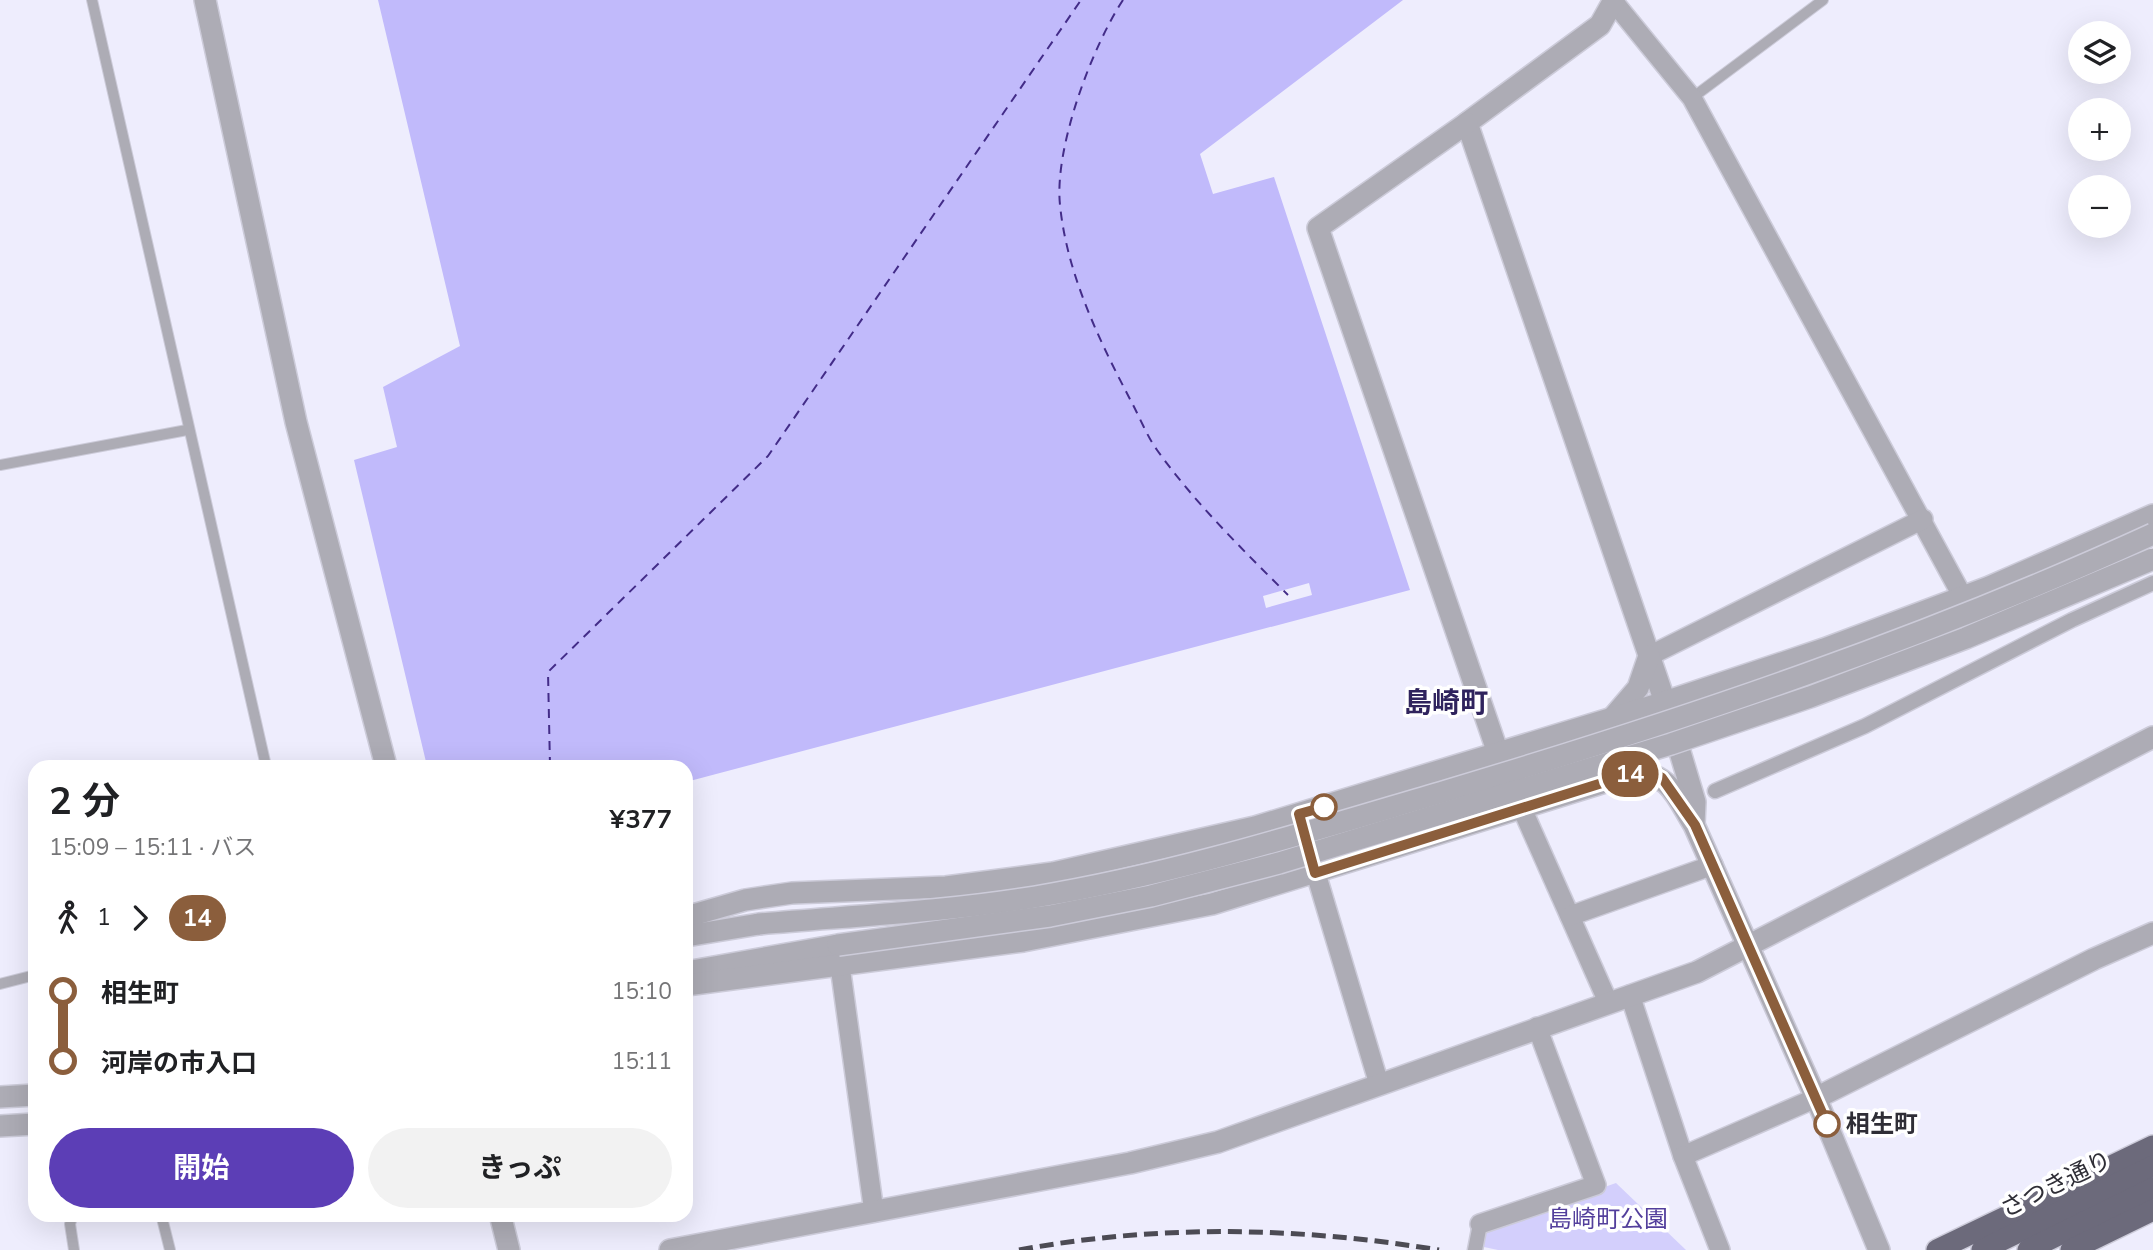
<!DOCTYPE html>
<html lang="ja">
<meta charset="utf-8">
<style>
body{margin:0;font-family:"Nunito Sans","Noto Sans JP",sans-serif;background:#f2f2f2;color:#202124;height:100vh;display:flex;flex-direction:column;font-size:26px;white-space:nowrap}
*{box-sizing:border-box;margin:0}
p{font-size:23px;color:#757577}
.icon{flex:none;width:38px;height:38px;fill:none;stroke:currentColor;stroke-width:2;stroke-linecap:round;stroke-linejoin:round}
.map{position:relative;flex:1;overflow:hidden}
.panel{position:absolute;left:28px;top:760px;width:665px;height:462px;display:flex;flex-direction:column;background:#fff;border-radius:21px;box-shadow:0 7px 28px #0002}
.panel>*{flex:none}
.badge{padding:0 14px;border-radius:23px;font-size:24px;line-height:46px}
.tools{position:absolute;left:2068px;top:21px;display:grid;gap:14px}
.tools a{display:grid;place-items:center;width:63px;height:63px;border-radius:50%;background:#fff;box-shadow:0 7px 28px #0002;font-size:35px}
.map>.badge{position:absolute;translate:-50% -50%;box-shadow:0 0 0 4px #fff}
.legs{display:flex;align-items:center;gap:10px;height:77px;padding:0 21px;font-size:23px}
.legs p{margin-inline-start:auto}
.headline{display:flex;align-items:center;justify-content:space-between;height:119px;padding:0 21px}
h1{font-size:38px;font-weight:700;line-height:52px}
.button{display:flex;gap:14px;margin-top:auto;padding:14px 21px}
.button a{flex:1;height:80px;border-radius:42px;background:#5c3eb6;color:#fff;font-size:28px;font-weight:700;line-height:80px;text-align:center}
.button a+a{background:#f2f2f2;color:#202124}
ul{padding:0 21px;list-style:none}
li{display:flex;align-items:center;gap:24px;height:70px;font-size:26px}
li i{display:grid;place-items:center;width:10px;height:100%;margin:0 9px;background:currentColor}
li i::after{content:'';width:18px;height:18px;margin:-9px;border:5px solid;border-radius:50%;background:#fff}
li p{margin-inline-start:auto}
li:first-child i{background:linear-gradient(#0000 50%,currentColor 0)}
li:last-child i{background:linear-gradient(currentColor 50%,#0000 0)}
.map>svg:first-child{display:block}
</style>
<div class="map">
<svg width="2153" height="1250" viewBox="0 0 2153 1250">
<rect width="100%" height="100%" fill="#eeedfd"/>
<path fill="#d3cffc" d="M1616 1183 1686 1250H1498L1484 1247 1485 1229Z"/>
<path fill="#c1bafb" d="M378 0H1403L1200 154 1213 194 1274 177 1410 590 686 782V766H427L354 460 397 447 383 387 460 346Z"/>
<path fill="#eeedfd" d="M1309 583 1312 595 1266 608 1263 596Z"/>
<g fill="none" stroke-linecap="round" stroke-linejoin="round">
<g stroke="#432c88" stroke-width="2" stroke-dasharray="9 7" stroke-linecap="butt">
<path d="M1123 0C1092 47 1054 148 1060 205 1067 275 1100 342 1132 403 1140 418 1147 436 1157 450 1195 503 1242 549 1288 595"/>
<path d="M550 766 548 672 768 456 1081 0"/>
</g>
<defs>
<g id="service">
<path d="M92 0 266 766"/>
<path d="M1692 98 1823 0"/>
<path d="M0 465 187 430"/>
<path d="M0 984 35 975"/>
<path d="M73 1214 70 1224 74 1250"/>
<path d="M161 1214 170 1250"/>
</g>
<g id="pedestrian">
<path d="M1715 791 1865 726 2072 620 2153 583"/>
<path d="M1475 1250 1480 1224"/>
</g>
<g id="minor">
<path d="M1613 1 1692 98 1958 588"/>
<path d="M1649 656 1923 519"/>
<path d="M1516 795 1608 1002"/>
<path d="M1311 857 1379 1084"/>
<path d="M1570 916 1713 865"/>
<path d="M840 966 874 1212"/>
<path d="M1630 995 1683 1156 1816 1098"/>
<path d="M1683 1156 1720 1250"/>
<path d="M1480 1224 1596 1185 1537 1027"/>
</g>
<g id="tertiary">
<path d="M205 0 296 422 386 766"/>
<path d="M1614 0 1600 25 1467 123 1665 702 1695 802 1694 824"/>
<path d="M1467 123 1318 228 1498 753"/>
<path d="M1614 716 1638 688 1649 656"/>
<path d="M686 917 745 900 792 893 946 887 1053 873 1255 827 1665 702 1824 649 1989 587 2153 515"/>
<path d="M686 936 759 924"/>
<path d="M686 972 838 945"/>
<path d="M686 985 1023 941 1212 904 1634 773C1670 772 1677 798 1694 825L1816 1098 1879 1250"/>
<path d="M0 1097 35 1095"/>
<path d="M1816 1098 2094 959 2153 933"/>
<path d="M0 1126 35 1124"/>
<path d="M500 1214 509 1250"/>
<path d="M670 1250 1130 1163 1218 1142 1697 972 2153 737"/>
</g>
<g id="trunk">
<path d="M1937 1250 2153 1146"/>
<path d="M1982 1250 2153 1166"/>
<path d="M2028 1250 2153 1188"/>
<path d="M2071 1250 2153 1210"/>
</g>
</defs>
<use href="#service" stroke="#cccbd9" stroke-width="12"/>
<use href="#pedestrian" stroke="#cccbd9" stroke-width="17"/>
<use href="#minor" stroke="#cccbd9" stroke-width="22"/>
<use href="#tertiary" stroke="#cccbd9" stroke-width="24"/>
<use href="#trunk" stroke="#cccbd9" stroke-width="24"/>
<use href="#service" stroke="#adacb5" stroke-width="10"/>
<use href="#pedestrian" stroke="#adacb5" stroke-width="14"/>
<use href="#minor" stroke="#adacb5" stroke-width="19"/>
<use href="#tertiary" stroke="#adacb5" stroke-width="21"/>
<use href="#trunk" stroke="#6c6a7b" stroke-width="21"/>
<path stroke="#4c4b54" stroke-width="5" stroke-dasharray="14 7" stroke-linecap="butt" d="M1019 1250C1159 1224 1299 1227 1439 1250"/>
<defs>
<g id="tertiary-bridge">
<path d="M759 924C851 916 944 912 1035 897 1175 874 1310 831 1446 791 1687 719 1924 639 2153 534"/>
<path d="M838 945 1050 916 1151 896 1279 863 1671 744 1810 697 1966 638 2153 559"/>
</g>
</defs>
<use href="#tertiary-bridge" stroke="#cccbd9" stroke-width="24" stroke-linecap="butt"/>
<use href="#tertiary-bridge" stroke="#adacb5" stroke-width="21"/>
</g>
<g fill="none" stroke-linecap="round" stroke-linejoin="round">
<defs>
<path id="line-1" d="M1324 807 1299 814 1315 873 1634 773 1651 772 1662 778 1695 825 1827 1124"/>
</defs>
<use href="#line-1" stroke="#fff" stroke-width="16"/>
<use href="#line-1" stroke="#8b5e3c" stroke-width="10"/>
</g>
<g fill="#fff" stroke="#8b5e3c" stroke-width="3.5">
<circle cx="1324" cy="807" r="12"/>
<circle cx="1827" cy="1124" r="12"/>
</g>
<g text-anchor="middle" stroke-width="7" stroke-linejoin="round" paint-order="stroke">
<g font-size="24" font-weight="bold" fill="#2f2e36" stroke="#fff" text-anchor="start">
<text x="1846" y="1132">相生町</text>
</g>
<g font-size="24" fill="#2f2e36" stroke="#fff">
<text transform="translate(2056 1184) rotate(-26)" y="8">さつき通り</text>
</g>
<g font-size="24" fill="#533f9c" stroke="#fff">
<text x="1608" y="1227">島崎町公園</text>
</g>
<g font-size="28" font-weight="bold" fill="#2f235d" stroke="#fff">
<text x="1446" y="712">島崎町</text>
</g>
</g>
</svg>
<div class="tools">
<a><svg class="icon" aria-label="layers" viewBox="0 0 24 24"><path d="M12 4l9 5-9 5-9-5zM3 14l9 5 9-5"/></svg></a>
<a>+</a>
<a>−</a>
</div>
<b class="badge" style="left:1630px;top:774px;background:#8b5e3c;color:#fff">14</b>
<section class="panel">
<div class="headline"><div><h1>2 分</h1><p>15:09 – 15:11 · バス</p></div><b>¥377</b></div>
<div class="legs"><svg class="icon" aria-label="walk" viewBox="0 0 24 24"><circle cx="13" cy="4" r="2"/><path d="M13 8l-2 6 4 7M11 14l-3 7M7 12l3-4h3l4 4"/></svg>1<svg class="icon" aria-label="forward" viewBox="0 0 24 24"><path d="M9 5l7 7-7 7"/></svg><b class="badge" style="background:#8b5e3c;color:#fff">14</b></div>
<ul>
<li><i style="color:#8b5e3c"></i><b>相生町</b><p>15:10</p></li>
<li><i style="color:#8b5e3c"></i><b>河岸の市入口</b><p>15:11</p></li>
</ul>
<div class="button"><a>開始</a><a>きっぷ</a></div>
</section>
</div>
